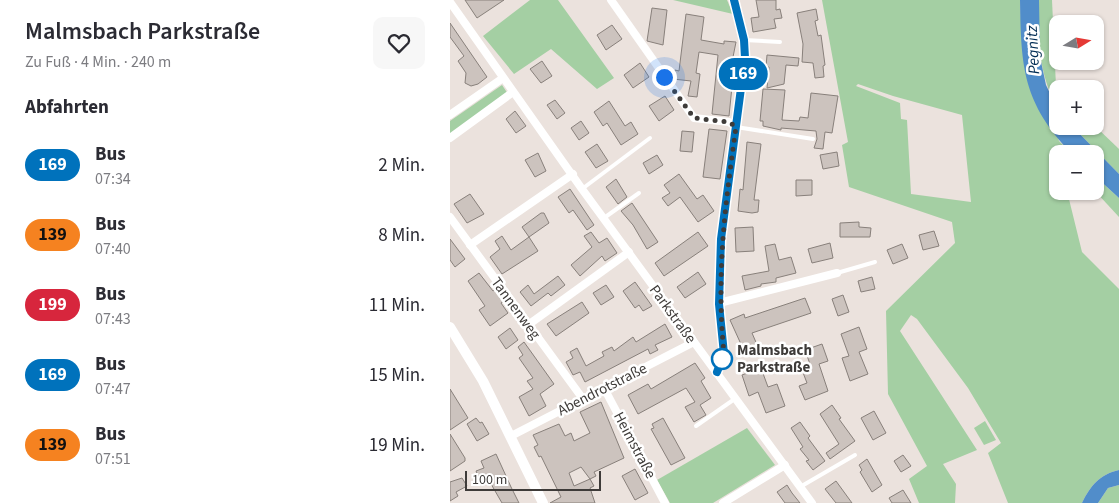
<!DOCTYPE html>
<html lang="de">
<meta charset="utf-8">
<style>
body{margin:0;font-family:"Source Sans 3",sans-serif;background:#f7f7f7;color:#2b2b33;height:100vh;display:flex;flex-direction:column;font-size:19px;white-space:nowrap}
*{box-sizing:border-box;margin:0}
p{font-size:16px;color:#7c7c81}
.icon{flex:none;width:28px;height:28px;fill:none;stroke:currentColor;stroke-width:2;stroke-linecap:round;stroke-linejoin:round}
.map{position:relative;flex:1;overflow:hidden}
.drawer{display:flex;flex-direction:column;background:#fff;width:450px}
.drawer>*{flex:none}
.badge{padding:0 10px;border-radius:16px;font-size:18px;line-height:32px}
.needle{width:32px;rotate:79deg}
.fabs{position:absolute;left:599px;top:15px;display:grid;gap:10px}
.fabs a{display:grid;place-items:center;width:55px;height:55px;border-radius:10px;background:#fff;box-shadow:0 1px 4px #0004;font-size:25px}
.scale{position:absolute;left:15px;bottom:12px;width:136px;box-sizing:border-box;padding-left:5px;border:2px solid #3e3b39;border-top:0;font-size:14px;line-height:18px;white-space:nowrap;color:#3e3b39;-webkit-text-stroke:4px #fff;paint-order:stroke}
.you{position:absolute;width:25px;height:25px;margin:-12px;border:4px solid #fff;border-radius:50%;background:#1a73e8;box-shadow:0 0 0 8px #1a73e833}
.map>.badge{position:absolute;translate:-50% -50%;box-shadow:0 0 0 2px #fff}
h2{padding:0 25px;font-size:19px;line-height:45px}
.round{display:grid;place-items:center;flex:none;width:52px;height:52px;border-radius:10px;background:#f7f7f7}
.headline{display:flex;align-items:center;justify-content:space-between;height:85px;padding:0 25px}
h1{font-size:24px;font-weight:600;line-height:38px}
ul{padding:0;list-style:none}
li{display:flex;align-items:center;gap:15px;height:70px;padding:0 25px}
li div{flex:1}
li b{display:block;font-size:19px}
li em{font-style:normal}
li .badge{min-width:55px;font-weight:700;text-align:center}
main{display:flex;flex:1;min-height:0}
.map>svg:first-child{display:block}
</style>
<main>
<section class="drawer">
<div class="headline"><div><h1>Malmsbach Parkstraße</h1><p>Zu Fuß · 4 Min. · 240 m</p></div><a class="round"><svg class="icon" aria-label="heart" viewBox="0 0 24 24"><path d="M12 20l-8-8c-3-5 5-10 8-4 3-6 11-1 8 4z"/></svg></a></div>
<h2>Abfahrten</h2>
<ul>
<li><span class="badge" style="background:#0072bc;color:#fff">169</span><div><b>Bus</b><p>07:34</p></div><em>2 Min.</em></li>
<li><span class="badge" style="background:#f58220;color:#111">139</span><div><b>Bus</b><p>07:40</p></div><em>8 Min.</em></li>
<li><span class="badge" style="background:#d7263d;color:#fff">199</span><div><b>Bus</b><p>07:43</p></div><em>11 Min.</em></li>
<li><span class="badge" style="background:#0072bc;color:#fff">169</span><div><b>Bus</b><p>07:47</p></div><em>15 Min.</em></li>
<li><span class="badge" style="background:#f58220;color:#111">139</span><div><b>Bus</b><p>07:51</p></div><em>19 Min.</em></li>
</ul>
</section>
<div class="map">
<svg width="669" height="503" viewBox="0 0 669 503">
<rect width="100%" height="100%" fill="#ebe2dd"/>
<g fill="#a4cfa3" fill-rule="evenodd">
<path d="M80 0H108L164 78 147 89 101 49 64 74 33 36Z"/>
<path d="M223 0H277L283 14Z"/>
<path d="M372 0H570L571 21 609 141 622 154H610L606 150 608 191H617L632 252 669 289V470C649 475 641 485 632 503H558L538 453 551 443 518 388 467 319 461 315 450 331 527 450 493 464 506 484 505 503H469L459 479 477 466 438 394 436 311 505 243 502 222 399 187 392 145 398 142ZM408 84 443 96 512 115 521 202 461 194 457 120 451 119 450 103 406 86Z"/>
<path d="M589 0H602L607 108C588 71 588 41 589 0Z"/>
<path d="M52 85 58 94 0 136V121Z"/>
<path d="M622 126H645L669 149V174Z"/>
<path d="M645 176 669 198V217L645 191Z"/>
<path d="M535 421 546 440 534 445 524 428Z"/>
<path d="M297 428 325 465 263 503H220L207 480Z"/>
<path d="M669 485V503H648L658 488Z"/>
</g>
<g fill="#518dca">
<path d="M570 0H589L590 57 596 85 607 108 608 126H622L669 174V198L645 176V154H622C573 103 571 68 570 0Z"/>
<path d="M669 470V485L658 488 648 503H632C641 485 649 475 669 470Z"/>
</g>
<g fill="#ccc3be" stroke="#88807b" fill-rule="evenodd">
<path d="M15 0H54L27 18Z"/>
<path d="M306 0H326V10L330 9 332 18 324 19 326 28 303 32 301 18 309 17Z"/>
<path d="M202 8 217 10 213 45 197 41Z"/>
<path d="M366 9 368 20 365 21 368 36 371 35 375 65 373 66 374 77 365 78 363 63 352 62 353 44 347 13Z"/>
<path d="M236 14 254 17 251 40 274 44V41L286 42 281 67H284L279 116 262 114 268 55 249 52 246 73 250 74 247 97 238 96 241 81 223 79 225 70 229 71Z"/>
<path d="M0 23 37 77 28 84 21 86 15 83 16 73 8 61 14 56 0 37Z"/>
<path d="M162 25 172 39 156 50 147 35Z"/>
<path d="M317 55 349 58 348 66 336 65 334 84 317 88 319 67H316Z"/>
<path d="M92 61 102 76 91 83 80 69Z"/>
<path d="M190 63 199 77 183 88 174 75Z"/>
<path d="M313 89 335 90 332 120 349 121 350 117 358 118 361 93 388 96 382 133 375 132 373 149 364 148 367 139 366 131 331 128V130L313 126V121H310Z"/>
<path d="M215 96 224 110 209 121 199 106Z"/>
<path d="M105 100 115 113 107 119 97 105Z"/>
<path d="M159 101 175 126 181 122 188 134 171 145 157 123 153 126 144 112Z"/>
<path d="M65 111 76 126 66 133 56 119Z"/>
<path d="M131 121 139 133 129 140 121 128Z"/>
<path d="M259 129 277 131 270 179 253 177Z"/>
<path d="M232 131 244 132 242 152 230 151Z"/>
<path d="M297 142 311 144 304 200H309L308 212 302 213 288 211 290 189 293 190Z"/>
<path d="M147 144 158 161 146 168 135 152Z"/>
<path d="M387 152 389 166 373 169 370 155Z"/>
<path d="M88 153 96 171 85 177 75 160Z"/>
<path d="M207 155 213 165 199 174 193 163Z"/>
<path d="M229 174 247 199 253 195 264 211 248 222 230 197 218 206 212 198 220 193 214 185Z"/>
<path d="M166 179 177 197 168 204 156 187Z"/>
<path d="M346 180H362V195L346 196Z"/>
<path d="M120 189 144 225 137 230 123 210 119 213 108 197Z"/>
<path d="M20 194 34 214 17 223 4 204Z"/>
<path d="M182 203 208 242 197 249 183 225 171 211Z"/>
<path d="M91 213H94L99 223 79 237 72 227Z"/>
<path d="M409 222V227L421 228 420 237H390V223Z"/>
<path d="M303 227 304 251 286 252 285 228Z"/>
<path d="M484 231 489 246 473 250 469 235Z"/>
<path d="M141 232 149 243 157 238 167 253 155 261 152 256 130 276 121 265 142 247 134 236Z"/>
<path d="M248 232 258 246 214 276 205 263Z"/>
<path d="M52 236 61 250 79 237 88 251 52 274 40 257 50 249 45 241Z"/>
<path d="M0 239 15 259 5 267 0 260Z"/>
<path d="M380 243 383 258 362 263 358 249Z"/>
<path d="M325 244 329 260 341 257 346 273 326 278V282L311 284V286L295 290 292 276 319 271 315 246Z"/>
<path d="M452 244 458 258 443 264 437 250Z"/>
<path d="M248 272 256 284 235 298 227 287Z"/>
<path d="M29 273 43 291 46 289 54 301 51 303 58 313 40 326 29 310 35 306 18 281Z"/>
<path d="M108 276 115 285 101 296 98 293 81 306 70 292 78 285 84 294Z"/>
<path d="M422 277 425 289 411 292 408 281Z"/>
<path d="M185 282 202 306 193 311 189 305 185 308 173 291Z"/>
<path d="M156 285 164 297 151 305 143 293Z"/>
<path d="M393 295 399 312 388 316 382 299Z"/>
<path d="M355 298 361 313 302 333 308 347 295 353 280 320 294 314 295 318Z"/>
<path d="M132 302 139 313 106 336 97 324Z"/>
<path d="M215 324 222 337 205 345 208 350 200 354 198 349 135 382 130 372 123 375 116 362 123 358 120 352 127 348 136 366 154 356 152 352 162 347 164 351 183 337 186 342Z"/>
<path d="M409 327 417 349 409 352 418 374 400 381 392 358 399 356 391 334Z"/>
<path d="M60 328 68 340 56 349 48 337Z"/>
<path d="M74 342 104 384 90 394 96 406 79 416 69 397 83 389 77 381 83 378 69 358 73 355 68 347Z"/>
<path d="M372 344 378 361 369 364 378 391 355 400 349 386 357 383 352 370 361 367 355 350Z"/>
<path d="M245 363 255 378 251 381 261 398 250 405 256 415 244 422 235 407 245 402 236 388 188 414 178 395 198 384 201 389Z"/>
<path d="M311 368 318 387 327 384 335 406 316 413 308 392 299 396 292 375Z"/>
<path d="M0 389 18 418 0 430Z"/>
<path d="M151 402 174 458 144 472 146 476 140 479 144 486 140 488 145 503H100L111 497 91 456 89 457 84 447 88 445 83 435 109 424 115 436 121 433 124 441 140 433 130 412ZM131 467 140 479 124 486 119 473Z"/>
<path d="M382 405 391 418 389 419 405 441 380 459 376 453 389 444 370 414Z"/>
<path d="M424 411 436 433 423 440 411 418Z"/>
<path d="M26 418 30 423 32 422 39 434 27 441 17 424Z"/>
<path d="M213 418 235 458 221 465 201 429 204 428 202 424Z"/>
<path d="M350 422 360 436 358 438 375 461 363 470 356 461 359 460 350 449 353 447 341 428Z"/>
<path d="M0 434 15 458V461L0 471Z"/>
<path d="M46 454 61 487 69 503H52L37 477 30 480 26 471 34 468 31 461Z"/>
<path d="M453 455 461 466 451 472 444 461Z"/>
<path d="M417 459 432 485 422 492 410 472 412 470 409 465Z"/>
<path d="M185 469 198 493 185 500 172 476Z"/>
<path d="M12 478 17 486 6 492 8 496 0 501V482Z"/>
<path d="M386 481 402 503H386L375 489Z"/>
<path d="M337 485 342 493 350 503H335L327 492Z"/>
<path d="M453 490 461 503H442L439 498Z"/>
</g>
<g fill="none" stroke-linecap="round" stroke-linejoin="round">
<g stroke="#fff" stroke-width="4">
<path d="M294 40 330 42"/>
<path d="M286 127 363 139"/>
<path d="M132 189 200 138"/>
<path d="M154 218 189 193"/>
<path d="M387 273 425 262"/>
<path d="M246 426 286 398"/>
<path d="M350 487 405 455"/>
</g>
<g stroke="#fff" stroke-width="8">
<path d="M161 0 244 118 279 122 286 127"/>
<path d="M0 2 132 189 362 503"/>
<path d="M0 115 53 78"/>
<path d="M0 138 63 92"/>
<path d="M0 217 133 399"/>
<path d="M20 245 123 174"/>
<path d="M269 303 387 273"/>
<path d="M78 325 179 252"/>
<path d="M267 372 274 354 269 303 271 239 295 58 294 40 284 0"/>
<path d="M154 388 215 503"/>
<path d="M61 436 244 342"/>
<path d="M273 503 335 465"/>
</g>
<path stroke="#fff" stroke-width="10" d="M0 327 33 381 93 503"/>
</g>
<g fill="none" stroke-linecap="round" stroke-linejoin="round">
<defs>
<path id="line" d="M267 372 274 354 269 304 271 239 295 58 294 40 284 0"/>
</defs>
<use href="#line" stroke="#fff" stroke-width="11"/>
<use href="#line" stroke="#0072bc" stroke-width="8"/>
<path stroke="#3e3b39" stroke-width="5" stroke-dasharray="0 9" d="M214 77 244 118 279 122 286 127C275 206 266 274 274 354L272 359"/>
</g>
<circle fill="#fff" stroke="#0072bc" stroke-width="2.5" cx="272" cy="359" r="10"/>
<g text-anchor="middle" stroke-width="5" stroke-linejoin="round" paint-order="stroke">
<g font-size="15" fill="#3e3b39" stroke="#fff">
<text transform="translate(66 308) rotate(54)" y="5">Tannenweg</text>
<text transform="translate(223 314) rotate(54)" y="5">Parkstraße</text>
<text transform="translate(152 389) rotate(-27)" y="5">Abendrotstraße</text>
<text transform="translate(185 445) rotate(62)" y="5">Heimstraße</text>
</g>
<g font-size="15" font-weight="bold" fill="#3e3b39" stroke="#fff" text-anchor="start">
<text x="287" y="355">Malmsbach<tspan x="287" dy="17">Parkstraße</tspan></text>
</g>
<g font-size="16" font-style="italic" fill="#002c54" stroke="#fff">
<text transform="translate(582 50) rotate(-93)" y="6">Pegnitz</text>
</g>
</g>
</svg>
<div class="fabs">
<a><svg class="needle" viewBox="-14 -14 28 28"><path d="M0-13l5 13h-10z" fill="#e53935"/><path d="M0 13l5-13h-10z" fill="#7c7c81"/></svg></a>
<a>+</a>
<a>−</a>
</div>
<div class="scale">100 m</div>
<div class="you" style="left:214px;top:77px"></div>
<b class="badge" style="left:293px;top:74px;background:#0072bc;color:#fff">169</b>
</div>
</main>
